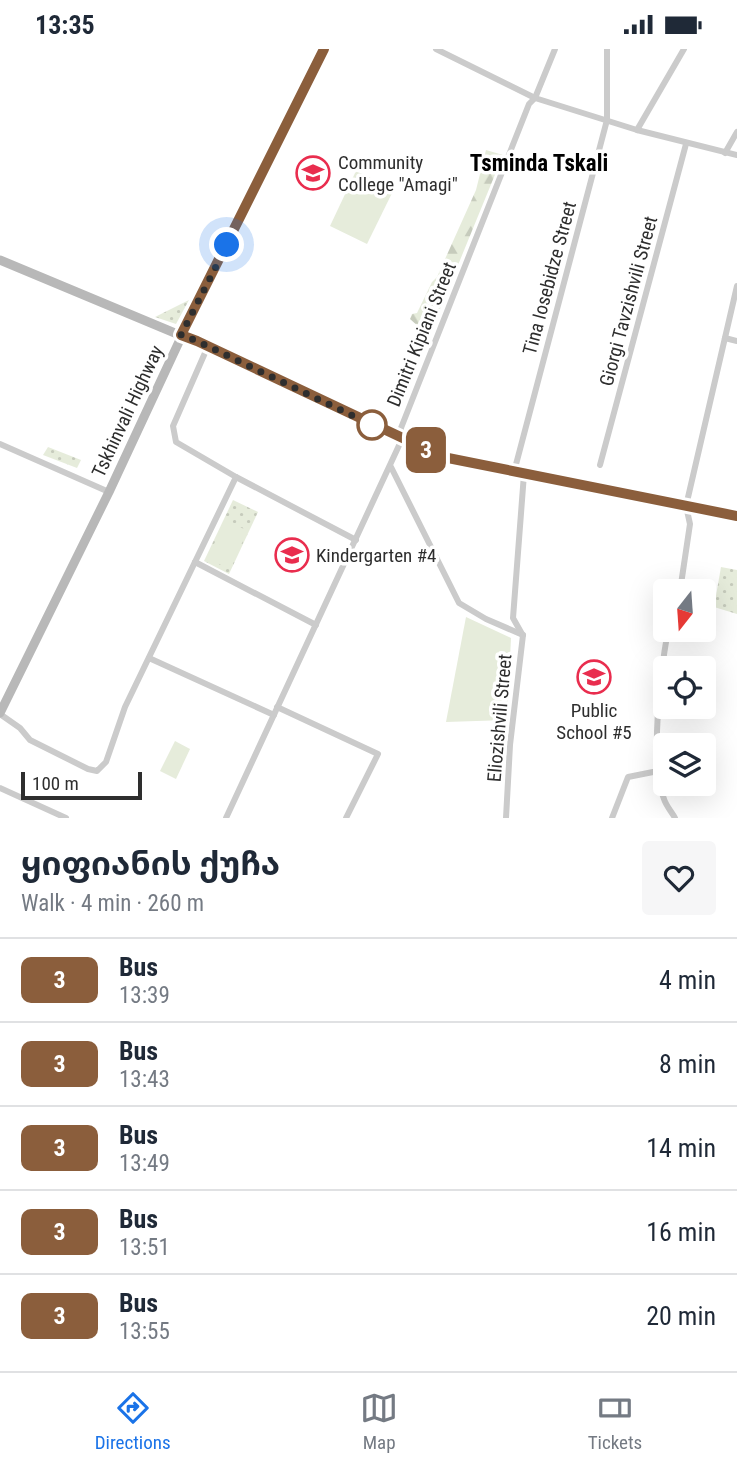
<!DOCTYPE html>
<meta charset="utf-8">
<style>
body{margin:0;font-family:"Roboto Condensed","Noto Sans Georgian",sans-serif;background:#f6f6f7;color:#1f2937;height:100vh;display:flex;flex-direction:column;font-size:26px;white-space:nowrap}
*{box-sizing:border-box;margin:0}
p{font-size:23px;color:#747a83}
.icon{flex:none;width:38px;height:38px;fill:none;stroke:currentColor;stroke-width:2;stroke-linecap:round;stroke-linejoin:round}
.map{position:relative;height:769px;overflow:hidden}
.drawer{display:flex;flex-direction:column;background:#fff;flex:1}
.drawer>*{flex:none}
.badge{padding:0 14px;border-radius:10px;font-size:24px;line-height:46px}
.needle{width:46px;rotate:197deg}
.controls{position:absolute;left:653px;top:530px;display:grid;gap:14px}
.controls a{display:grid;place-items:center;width:63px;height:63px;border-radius:7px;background:#fff;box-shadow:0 7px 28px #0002;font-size:35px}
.scale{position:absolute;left:21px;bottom:18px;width:121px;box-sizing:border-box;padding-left:7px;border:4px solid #2e2e2e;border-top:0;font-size:19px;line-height:24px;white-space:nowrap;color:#2e2e2e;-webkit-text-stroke:5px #fff;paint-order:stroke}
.you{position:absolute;width:35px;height:35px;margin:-18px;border:5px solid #fff;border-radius:50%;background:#1a73e8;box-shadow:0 0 0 10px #1a73e833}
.map>.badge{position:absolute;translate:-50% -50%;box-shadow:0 0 0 4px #fff}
.round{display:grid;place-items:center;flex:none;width:74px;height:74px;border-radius:7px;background:#f6f6f7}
.head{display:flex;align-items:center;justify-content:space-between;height:119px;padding:0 21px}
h1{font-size:33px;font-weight:700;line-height:52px}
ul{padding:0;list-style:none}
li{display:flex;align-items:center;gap:21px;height:84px;padding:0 21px;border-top:2px solid #e0e1e3}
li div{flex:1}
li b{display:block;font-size:26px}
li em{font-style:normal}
li .badge{min-width:77px;font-weight:700;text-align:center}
.status{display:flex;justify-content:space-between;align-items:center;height:49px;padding:0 35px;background:#fff;direction:ltr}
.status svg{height:19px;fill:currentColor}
.tab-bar{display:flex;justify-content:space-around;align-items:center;height:98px;border-top:2px solid #e0e1e3;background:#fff;font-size:19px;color:#747a83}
.tab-bar a{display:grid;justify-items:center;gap:4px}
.tab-bar .on{color:#1a73e8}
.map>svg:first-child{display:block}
</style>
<div class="status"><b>13:35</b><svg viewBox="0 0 49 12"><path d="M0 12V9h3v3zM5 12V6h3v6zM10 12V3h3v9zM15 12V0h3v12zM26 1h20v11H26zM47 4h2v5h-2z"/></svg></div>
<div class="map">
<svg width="737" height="769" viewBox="0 0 737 769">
<defs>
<pattern id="grass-dots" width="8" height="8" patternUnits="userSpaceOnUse" patternTransform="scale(1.75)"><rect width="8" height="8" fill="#e6ecdb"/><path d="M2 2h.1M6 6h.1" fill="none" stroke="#c6cbbc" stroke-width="1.8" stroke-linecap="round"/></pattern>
<pattern id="forest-firs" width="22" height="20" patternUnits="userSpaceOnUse" patternTransform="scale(1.75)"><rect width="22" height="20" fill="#e6ecdb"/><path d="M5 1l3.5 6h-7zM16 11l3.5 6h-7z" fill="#c6cbbc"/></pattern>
</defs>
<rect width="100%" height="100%" fill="#fff"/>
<g fill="url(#grass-dots)">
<path d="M189 251 176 275 155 268Z"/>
<path d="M48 398 81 411 77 419 43 406Z"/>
<path d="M233 451 258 463 229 525 204 512Z"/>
<path d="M721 518 737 521V565L714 558Z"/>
</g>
<path fill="url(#forest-firs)" d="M486 101 503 106 429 287 410 270 412 265 417 264 432 233 437 228 476 141Z"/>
<g fill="#e6ecdb">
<path d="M356 122 394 140 367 195 330 177Z"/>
<path d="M226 471 248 482 229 520 207 509Z"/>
<path d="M466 568 511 589 507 671 446 673Z"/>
<path d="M175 692 190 700 176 730 160 722Z"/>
</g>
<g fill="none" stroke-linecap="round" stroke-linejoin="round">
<g stroke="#cbcbcb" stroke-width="6">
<path d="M436 0 535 49 637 81 737 106"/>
<path d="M637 81 684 0"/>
<path d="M725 104 737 83"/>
<path d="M182 287 197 292 443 408 737 467"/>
<path d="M725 289 737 292"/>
<path d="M208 297 173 377 176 393 236 428 356 491"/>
<path d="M0 395 109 443"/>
<path d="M600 416 686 95"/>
<path d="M391 418 459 554 486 570 523 586"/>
<path d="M514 423 607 71V0"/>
<path d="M195 513 316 576"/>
<path d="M680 542 690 475 686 457 737 237"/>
<path d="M668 581C661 620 649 714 664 750 666 757 672 763 675 769"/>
<path d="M522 585 513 569 524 425"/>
<path d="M149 609 274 666"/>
<path d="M277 658 378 705 346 769"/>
<path d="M0 665 20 679 30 691 88 720 97 722 106 713 125 658 236 428"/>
<path d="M0 739 66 769"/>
<path d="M226 769 402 390 401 379 529 55 535 49 555 0"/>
<path d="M506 769 510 696 523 586"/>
<path d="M612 769 628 728 658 722"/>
</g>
<g stroke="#b8b8b8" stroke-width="9">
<path d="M0 211 182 287"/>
<path d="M0 664 109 443 205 237 324 0"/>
</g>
</g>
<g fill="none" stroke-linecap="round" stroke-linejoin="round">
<defs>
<path id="line" d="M324 0 181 286 197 292 443 408 737 467"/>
</defs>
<use href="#line" stroke="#fff" stroke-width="16"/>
<use href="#line" stroke="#8b5e3c" stroke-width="10"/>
<path stroke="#2e2e2e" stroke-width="7" stroke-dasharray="0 12.6" d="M227 196 181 286 197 292 372 376"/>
</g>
<defs>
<symbol id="university-ring" viewBox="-11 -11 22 22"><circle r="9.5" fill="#fff" stroke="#e92d4e" stroke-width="1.5"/><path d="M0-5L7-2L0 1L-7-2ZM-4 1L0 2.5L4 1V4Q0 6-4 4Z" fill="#e92d4e"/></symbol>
<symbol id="school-ring" viewBox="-11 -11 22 22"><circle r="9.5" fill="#fff" stroke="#e92d4e" stroke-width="1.5"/><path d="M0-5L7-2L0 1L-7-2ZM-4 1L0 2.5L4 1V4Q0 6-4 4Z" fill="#e92d4e"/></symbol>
</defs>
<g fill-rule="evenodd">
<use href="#university-ring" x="294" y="105" width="38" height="38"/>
<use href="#school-ring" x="273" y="487" width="38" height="38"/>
<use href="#school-ring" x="575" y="609" width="38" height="38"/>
</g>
<circle fill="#fff" stroke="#8b5e3c" stroke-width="3.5" cx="372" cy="376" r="14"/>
<g text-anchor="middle" stroke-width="7" stroke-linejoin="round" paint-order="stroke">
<g font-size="19" fill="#2e2e2e" stroke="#fff" text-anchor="start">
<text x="338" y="120">Community<tspan x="338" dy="22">College "Amagi"</tspan></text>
<text x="316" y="513">Kindergarten #4</text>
<text x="594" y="668" text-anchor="middle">Public<tspan x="594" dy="22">School #5</tspan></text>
</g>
<g font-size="19" fill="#2e2e2e" stroke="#fff">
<text transform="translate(549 229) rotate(-75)" y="7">Tina Iosebidze Street</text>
<text transform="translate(628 252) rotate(-75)" y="7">Giorgi Tavzishvili Street</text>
<text transform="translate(421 285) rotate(-68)" y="7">Dimitri Kipiani Street</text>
<text transform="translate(127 362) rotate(-65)" y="7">Tskhinvali Highway</text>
<text transform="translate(499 669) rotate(-85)" y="7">Eliozishvili Street</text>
</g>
<g font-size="23" font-weight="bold" fill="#000" stroke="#fff">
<text x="539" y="122">Tsminda Tskali</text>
</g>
</g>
</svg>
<div class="controls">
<a><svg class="needle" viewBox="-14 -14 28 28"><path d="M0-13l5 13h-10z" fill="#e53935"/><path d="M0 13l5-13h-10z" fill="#747a83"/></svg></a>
<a><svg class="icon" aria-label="locate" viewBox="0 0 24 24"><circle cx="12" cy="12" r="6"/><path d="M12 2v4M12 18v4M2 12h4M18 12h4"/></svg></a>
<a><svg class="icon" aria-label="layers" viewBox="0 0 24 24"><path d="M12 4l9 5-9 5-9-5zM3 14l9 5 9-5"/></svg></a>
</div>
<div class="scale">100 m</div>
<div class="you" style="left:227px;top:196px"></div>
<b class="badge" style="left:426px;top:401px;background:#8b5e3c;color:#fff">3</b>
</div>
<section class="drawer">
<div class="head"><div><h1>ყიფიანის ქუჩა</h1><p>Walk · 4 min · 260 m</p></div><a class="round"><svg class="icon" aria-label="heart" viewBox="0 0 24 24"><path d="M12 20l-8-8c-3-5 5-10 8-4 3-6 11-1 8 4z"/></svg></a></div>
<ul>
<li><span class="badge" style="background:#8b5e3c;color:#fff">3</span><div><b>Bus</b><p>13:39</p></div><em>4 min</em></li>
<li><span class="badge" style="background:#8b5e3c;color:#fff">3</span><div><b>Bus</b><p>13:43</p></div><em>8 min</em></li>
<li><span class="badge" style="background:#8b5e3c;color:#fff">3</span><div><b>Bus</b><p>13:49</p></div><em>14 min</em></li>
<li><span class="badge" style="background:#8b5e3c;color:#fff">3</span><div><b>Bus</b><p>13:51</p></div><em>16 min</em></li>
<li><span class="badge" style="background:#8b5e3c;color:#fff">3</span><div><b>Bus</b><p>13:55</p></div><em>20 min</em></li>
</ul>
</section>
<nav class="tab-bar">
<a class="on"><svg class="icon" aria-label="directions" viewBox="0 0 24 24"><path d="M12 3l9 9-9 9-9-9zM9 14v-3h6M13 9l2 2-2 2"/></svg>Directions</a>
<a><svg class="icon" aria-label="map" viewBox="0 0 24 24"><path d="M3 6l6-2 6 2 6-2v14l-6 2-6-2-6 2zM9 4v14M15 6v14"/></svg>Map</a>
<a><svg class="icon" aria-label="tickets" viewBox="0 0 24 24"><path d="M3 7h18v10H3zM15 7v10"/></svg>Tickets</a>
</nav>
